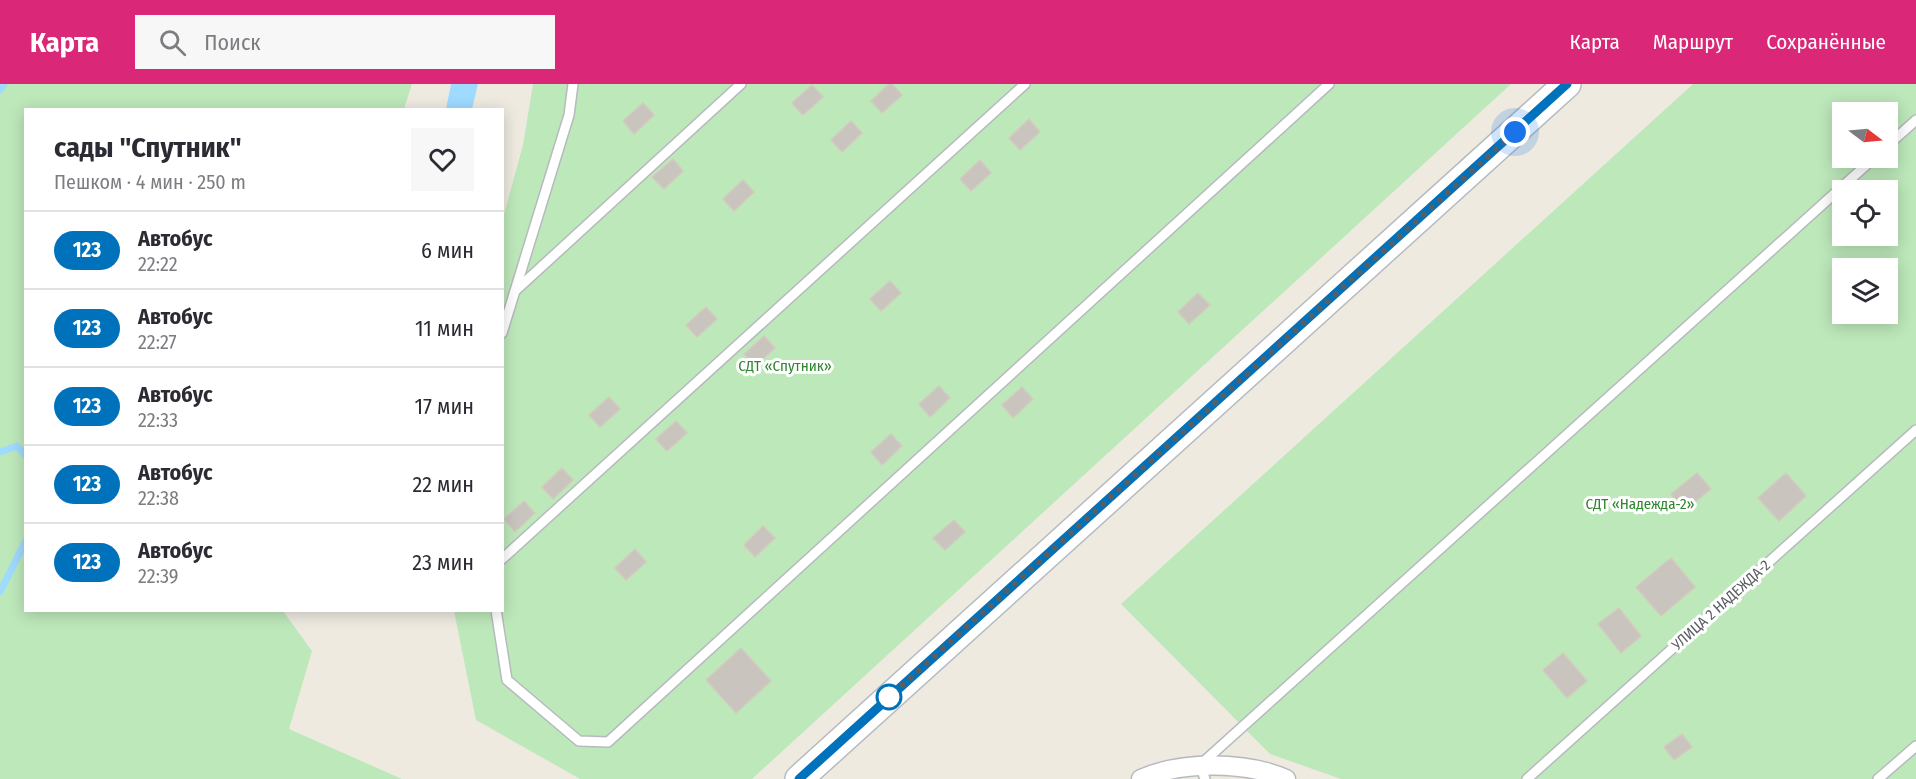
<!DOCTYPE html>
<html lang="ru">
<meta charset="utf-8">
<style>
body{margin:0;font-family:"Fira Sans Condensed",sans-serif;background:#f7f7f7;color:#2b2b33;height:100vh;display:flex;flex-direction:column;font-size:22px;white-space:nowrap}
*{box-sizing:border-box;margin:0}
p{font-size:20px;color:#7c7c81}
.icon{flex:none;width:33px;height:33px;fill:none;stroke:currentColor;stroke-width:2;stroke-linecap:round;stroke-linejoin:round}
.map{position:relative;flex:1;overflow:hidden}
.sheet{position:absolute;left:24px;top:24px;width:480px;height:504px;display:flex;flex-direction:column;background:#fff;border-radius:0px;box-shadow:0 3px 15px #0003}
.sheet>*{flex:none}
.badge{padding:0 12px;border-radius:20px;font-size:21px;line-height:39px}
.needle{width:39px;rotate:106deg}
.fabs{position:absolute;left:1832px;top:18px;display:grid;gap:12px}
.fabs a{display:grid;place-items:center;width:66px;height:66px;border-radius:0px;background:#fff;box-shadow:0 3px 15px #0003;font-size:30px}
.you{position:absolute;width:30px;height:30px;margin:-15px;border:4px solid #fff;border-radius:50%;background:#1a73e8;box-shadow:0 0 0 9px #1a73e833}
.map>.badge{position:absolute;translate:-50% -50%;box-shadow:0 0 0 3px #fff}
.round{display:grid;place-items:center;flex:none;width:63px;height:63px;border-radius:0px;background:#f7f7f7}
.headline{display:flex;align-items:center;justify-content:space-between;height:102px;padding:0 30px}
h1{font-size:28px;font-weight:700;line-height:45px}
ul{padding:0;list-style:none}
li{display:flex;align-items:center;gap:18px;height:78px;padding:0 30px;border-top:2px solid #e1e1e2}
li div{flex:1}
li b{display:block;font-size:22px}
li em{font-style:normal}
li .badge{min-width:66px;font-weight:700;text-align:center}
header{display:flex;align-items:center;gap:36px;box-sizing:border-box;height:84px;padding:0 30px;background:#db2777;color:#fff}
header strong{font-size:28px}
nav{display:flex;gap:33px;margin-inline-start:auto;font-size:21px}
.search{width:420px;height:54px;background:#f7f7f7;display:flex;align-items:center;gap:15px;box-sizing:border-box;padding:0 21px;border-radius:0px;color:#7c7c81;font-size:22px}
.map>svg:first-child{display:block}
</style>
<header>
<strong>Карта</strong>
<div class="search"><svg class="icon" aria-label="search" viewBox="0 0 24 24"><circle cx="10" cy="10" r="6"/><path d="M15 15l6 6"/></svg>Поиск</div>
<nav><a>Карта</a><a>Маршрут</a><a>Сохранённые</a></nav>
</header>
<div class="map">
<svg width="1916" height="695" viewBox="0 0 1916 695">
<rect width="100%" height="100%" fill="#eeeae0"/>
<g fill="#bde8ba" fill-rule="evenodd">
<path d="M0 0H412L404 25 26 26V526L283 527 312 567 289 645 402 695H0Z"/>
<path d="M533 0H1511L752 695H580L476 636 454 527 502 526 503 134 523 61Z"/>
<path d="M1693 0H1916V695H1341L1270 670 1121 520ZM1842 28H1887V74H1842ZM1842 106H1887V152H1842ZM1842 184H1887V230H1842Z"/>
</g>
<path fill="#9fdaff" d="M451 0H478L472 25H446Z"/>
<g fill="none" stroke-linecap="round" stroke-linejoin="round">
<g stroke="#9fdaff" stroke-width="7">
<path d="M0 6 4 0"/>
<path d="M0 368 17 362 26 372"/>
<path d="M0 508 26 456"/>
</g>
</g>
<g fill="#c9c4be" stroke="#d3cbbe" stroke-width="1.5">
<path d="M889 0H892L902 11 882 29 871 17Z"/>
<path d="M812 1 823 13 803 31 792 19Z"/>
<path d="M643 19 654 31 634 50 623 37Z"/>
<path d="M1029 35 1040 48 1020 66 1009 54Z"/>
<path d="M851 37 862 49 842 68 831 56Z"/>
<path d="M673 75 683 87 664 105 652 93Z"/>
<path d="M980 76 991 89 971 107 960 95Z"/>
<path d="M743 96 754 108 734 127 723 115Z"/>
<path d="M890 197 901 209 881 227 870 215Z"/>
<path d="M1198 209 1210 221 1189 240 1178 228Z"/>
<path d="M706 223 717 235 697 253 686 241Z"/>
<path d="M764 252 775 264 755 282 744 270Z"/>
<path d="M939 302 950 314 930 333 919 320Z"/>
<path d="M1022 303 1033 315 1013 334 1002 321Z"/>
<path d="M609 313 620 325 600 343 589 331Z"/>
<path d="M676 337 687 349 667 367 656 355Z"/>
<path d="M891 350 902 362 882 381 871 368Z"/>
<path d="M562 384 573 396 553 415 542 403Z"/>
<path d="M1697 389 1711 405 1684 427 1671 410Z"/>
<path d="M1786 389 1806 412 1779 437 1758 414Z"/>
<path d="M524 417 535 429 515 448 504 435Z"/>
<path d="M954 436 965 448 945 466 933 454Z"/>
<path d="M763 442 775 454 755 473 744 461Z"/>
<path d="M635 465 646 478 626 496 615 484Z"/>
<path d="M1671 474 1695 503 1661 532 1636 503Z"/>
<path d="M1619 524 1641 552 1621 569 1598 540Z"/>
<path d="M741 564 771 597 736 629 706 596Z"/>
<path d="M1563 569 1587 597 1567 614 1543 586Z"/>
<path d="M1682 650 1692 663 1674 676 1664 663Z"/>
</g>
<g fill="none" stroke-linecap="round" stroke-linejoin="round">
<defs>
<g id="lane">
<path d="M1887 62 1916 36"/>
<path d="M515 207 741 0"/>
<path d="M502 249 569 31 573 0"/>
<path d="M502 475 1025 0"/>
<path d="M496 526 507 596 579 657 608 658 1329 0"/>
<path d="M1205 695 1200 681 1874 74"/>
<path d="M1527 695 1916 346"/>
<path d="M1878 695 1916 662"/>
</g>
<path id="street" d="M1141 695C1181 677 1245 677 1286 695"/>
<path id="secondary" d="M799 695 1567 0"/>
</defs>
<use href="#lane" stroke="#b6babf" stroke-width="12"/>
<use href="#street" stroke="#b6babf" stroke-width="21"/>
<use href="#secondary" stroke="#b6bbc1" stroke-width="30"/>
<use href="#lane" stroke="#fff" stroke-width="9"/>
<use href="#street" stroke="#fff" stroke-width="18"/>
<use href="#secondary" stroke="#fff" stroke-width="27"/>
</g>
<g fill="none" stroke-linecap="round" stroke-linejoin="round">
<defs>
<path id="line" d="M799 695 1567 0"/>
</defs>
<use href="#line" stroke="#fff" stroke-width="14"/>
<use href="#line" stroke="#0072bc" stroke-width="9"/>
<path stroke="#595e63" stroke-width="6" stroke-dasharray="0 10.8" d="M889 613 884 618 1515 48"/>
</g>
<circle fill="#fff" stroke="#0072bc" stroke-width="3" cx="889" cy="613" r="12"/>
<g text-anchor="middle" stroke-width="6" stroke-linejoin="round" paint-order="stroke">
<g font-size="15" fill="#2e862e" stroke="#fff">
<text x="785" y="287">СДТ «Спутник»</text>
<text x="1640" y="425">СДТ «Надежда-2»</text>
</g>
<g font-size="15" fill="#595e63" stroke="#fff">
<text transform="translate(1721 521) rotate(-42)" y="5">УЛИЦА 2 НАДЕЖДА-2</text>
</g>
</g>
</svg>
<div class="fabs">
<a><svg class="needle" viewBox="-14 -14 28 28"><path d="M0-13l5 13h-10z" fill="#e53935"/><path d="M0 13l5-13h-10z" fill="#7c7c81"/></svg></a>
<a><svg class="icon" aria-label="locate" viewBox="0 0 24 24"><circle cx="12" cy="12" r="6"/><path d="M12 2v4M12 18v4M2 12h4M18 12h4"/></svg></a>
<a><svg class="icon" aria-label="layers" viewBox="0 0 24 24"><path d="M12 4l9 5-9 5-9-5zM3 14l9 5 9-5"/></svg></a>
</div>
<div class="you" style="left:1515px;top:48px"></div>
<section class="sheet">
<div class="headline"><div><h1>сады &quot;Спутник&quot;</h1><p>Пешком · 4 мин · 250 m</p></div><a class="round"><svg class="icon" aria-label="heart" viewBox="0 0 24 24"><path d="M12 20l-8-8c-3-5 5-10 8-4 3-6 11-1 8 4z"/></svg></a></div>
<ul>
<li><span class="badge" style="background:#0072bc;color:#fff">123</span><div><b>Автобус</b><p>22:22</p></div><em>6 мин</em></li>
<li><span class="badge" style="background:#0072bc;color:#fff">123</span><div><b>Автобус</b><p>22:27</p></div><em>11 мин</em></li>
<li><span class="badge" style="background:#0072bc;color:#fff">123</span><div><b>Автобус</b><p>22:33</p></div><em>17 мин</em></li>
<li><span class="badge" style="background:#0072bc;color:#fff">123</span><div><b>Автобус</b><p>22:38</p></div><em>22 мин</em></li>
<li><span class="badge" style="background:#0072bc;color:#fff">123</span><div><b>Автобус</b><p>22:39</p></div><em>23 мин</em></li>
</ul>
</section>
</div>
